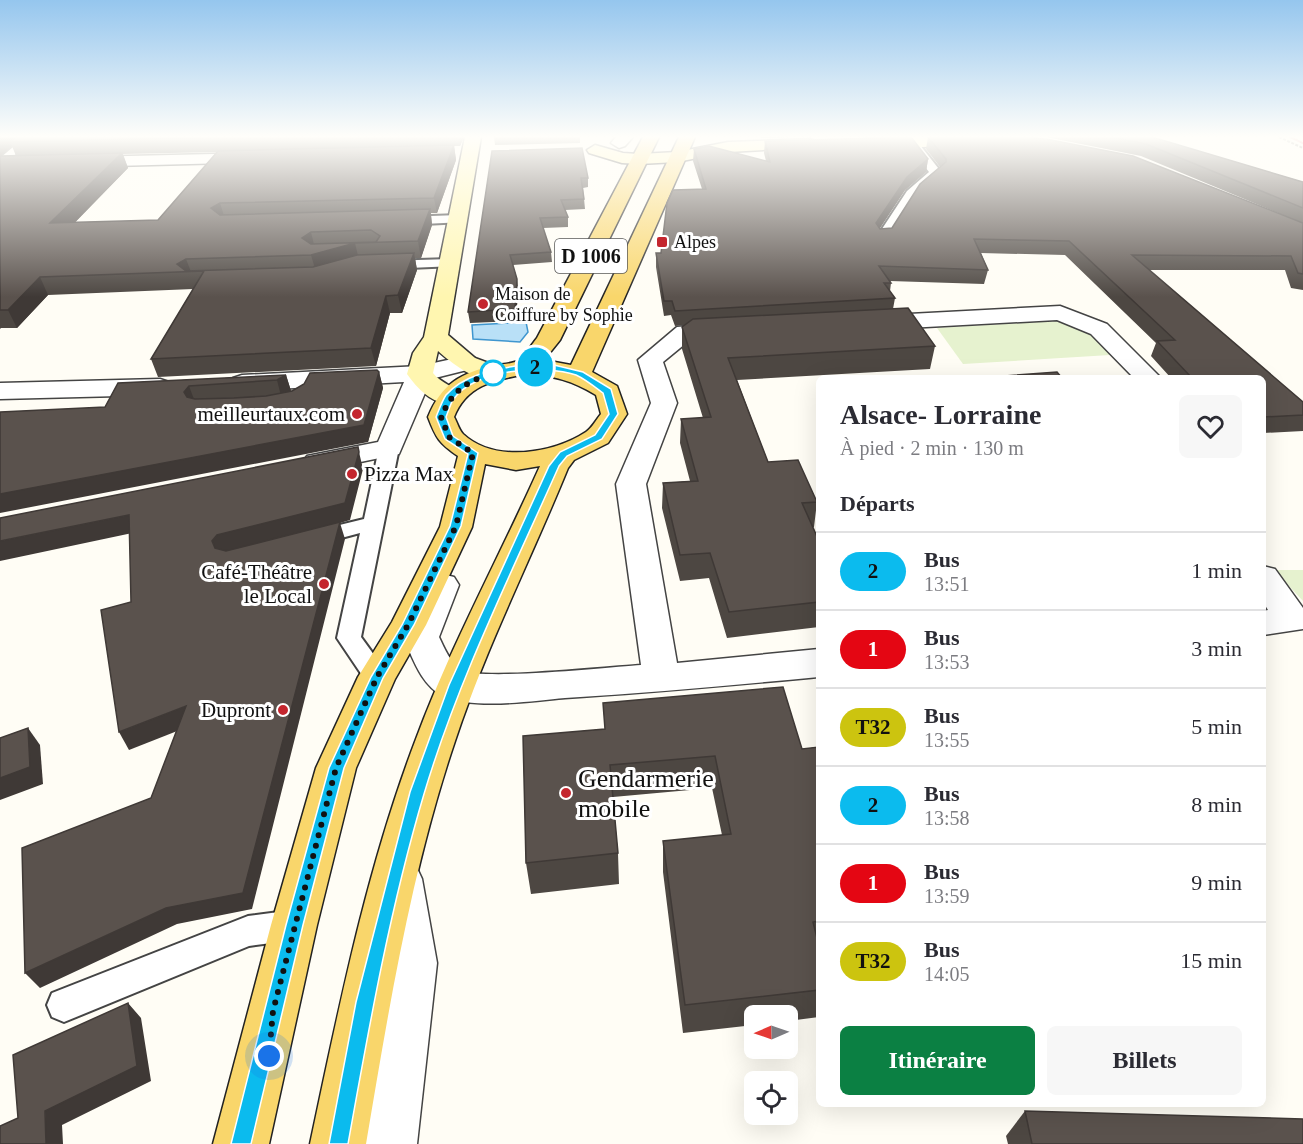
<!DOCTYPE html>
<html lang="fr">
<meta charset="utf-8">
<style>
body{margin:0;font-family:Georgia,serif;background:#f7f7f7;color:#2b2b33;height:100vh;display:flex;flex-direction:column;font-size:22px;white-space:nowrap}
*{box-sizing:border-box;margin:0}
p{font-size:20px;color:#7c7c81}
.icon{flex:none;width:33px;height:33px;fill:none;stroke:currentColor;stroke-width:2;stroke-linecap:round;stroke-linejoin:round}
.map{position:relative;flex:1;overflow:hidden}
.details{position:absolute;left:816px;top:375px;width:450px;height:732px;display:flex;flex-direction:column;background:#fff;border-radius:9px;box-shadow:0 6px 24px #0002}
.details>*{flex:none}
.badge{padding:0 12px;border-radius:20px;font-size:21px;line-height:39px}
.needle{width:39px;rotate:268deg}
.tools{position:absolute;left:744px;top:1005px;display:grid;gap:12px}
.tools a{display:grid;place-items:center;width:54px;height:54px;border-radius:9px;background:#fff;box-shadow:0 6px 24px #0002;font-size:30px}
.you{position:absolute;width:30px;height:30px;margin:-15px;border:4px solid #fff;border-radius:50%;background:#1a73e8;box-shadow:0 0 0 9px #1a73e833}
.map>.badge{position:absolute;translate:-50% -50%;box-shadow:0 0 0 3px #fff}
h2{padding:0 24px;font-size:22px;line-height:54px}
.round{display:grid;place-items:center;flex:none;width:63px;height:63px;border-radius:9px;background:#f7f7f7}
.summary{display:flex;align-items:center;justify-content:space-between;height:102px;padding:0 24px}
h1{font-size:28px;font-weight:700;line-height:45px}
.button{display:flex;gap:12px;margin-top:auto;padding:12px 24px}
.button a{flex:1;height:69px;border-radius:9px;background:#0b8043;color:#fff;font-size:24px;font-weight:700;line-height:69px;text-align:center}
.button a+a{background:#f7f7f7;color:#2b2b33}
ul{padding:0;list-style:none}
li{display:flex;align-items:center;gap:18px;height:78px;padding:0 24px;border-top:2px solid #e1e1e2}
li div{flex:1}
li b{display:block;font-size:22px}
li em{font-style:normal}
li .badge{min-width:66px;font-weight:700;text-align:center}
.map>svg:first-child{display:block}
</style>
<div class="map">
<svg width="1303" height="1144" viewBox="0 0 1303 1144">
<rect width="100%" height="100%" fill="#fffdf5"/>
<g fill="#e6f2cf">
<path d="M1076 320 1110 355 963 364 937 328Z"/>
<path d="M1274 570H1303V601Z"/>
</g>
<path fill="#b9e0f7" stroke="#3f96cf" stroke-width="1.5" d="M526 322 528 332 520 342 473 339 472 325Z"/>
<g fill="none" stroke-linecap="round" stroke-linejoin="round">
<defs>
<g id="lane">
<path d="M25 137H37L0 167V158Z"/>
<path d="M912 139 916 140 942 173 916 196 888 241H878L876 238 907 191 929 172 906 142Z"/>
<path d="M459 215 464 216 466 219 464 222 403 225 396 221 403 217Z"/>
<path d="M450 259 455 260 457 263 455 266 386 269 379 265 386 261Z"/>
<path d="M389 442 396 444 399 448 361 637 390 677 386 684 377 687 368 684 337 638 360 533 315 545 307 543 304 538 307 533 364 519 379 448 382 444Z"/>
<path d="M294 910 305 914 310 925 305 936 294 940 249 946 64 1022 52 1017 47 1005 52 993 248 916Z"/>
</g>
<g id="street">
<path d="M616 137H633L625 146 619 148 611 143Z"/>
<path d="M256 153 262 154 264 158 262 162 0 169V159Z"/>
<path d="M1060 306 1107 324 1161 378H1134L1091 334 1057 320 871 330 863 328 859 323 863 318 871 316Z"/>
<path d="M726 323 734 325 738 330 734 335 691 339 663 362 677 403 646 484 677 663 819 649V677C734 685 650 693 565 698 532 701 474 710 443 696 421 685 413 658 403 637L430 577 442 574 454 577 459 585 439 637C445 650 450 662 462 670 480 681 612 667 641 665L616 484 651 403 638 360 677 327Z"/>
<path d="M466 356 475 358 478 363 475 368 431 379 399 454 317 471 307 468 303 462 307 456 378 442 404 382 242 391 233 388 229 383 233 378 242 375 420 366Z"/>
<path d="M160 379 169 382 173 387 169 392 160 395 0 399V383Z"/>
<path d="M1263 566 1275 569 1303 608V629L1263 635V611L1268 610 1263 602Z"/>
<path d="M399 858 415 864 422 879 437 963 417 1144H361L389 963 376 879 383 864Z"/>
</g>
<g id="secondary">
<path d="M465 137H481L448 335 475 358 502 368 506 373 502 378C478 384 455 366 438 351L433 373C441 384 456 386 463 397L459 403C436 408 419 391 407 374L413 353 424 337Z"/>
<path d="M915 137H977L980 141 972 146 871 148 863 143 871 138Z"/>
<path d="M810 139 816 141 818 144 816 147 728 152 677 162 639 164 622 163 589 153 587 150 595 145 623 153 639 154 677 152 728 142Z"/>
</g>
<path id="primary" d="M643 137H659L560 340 544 360 571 365 679 137H695L592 372 617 386 627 414 608 443 574 460 568 468C531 559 486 647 455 741 411 871 389 1008 366 1144H310C339 1008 366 870 416 739 451 645 499 558 540 466L516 470 485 464 472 527 426 625 395 679 356 768 317 925 269 1144H213L271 925 316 768 358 677 392 622 440 527 458 456C439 443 436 438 428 417 442 383 461 373 496 365 503 364 514 364 519 360 526 354 532 344 537 338ZM526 374C555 376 571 380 596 395L601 414C596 420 592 428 586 432 553 454 494 463 463 434 459 430 457 422 454 417 467 384 495 380 526 374Z"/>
</defs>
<use href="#lane" stroke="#444" stroke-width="4"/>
<use href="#street" stroke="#444" stroke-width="3"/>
<use href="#secondary" stroke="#333" stroke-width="3"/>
<use href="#primary" stroke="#222" stroke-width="3"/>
<path stroke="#333" stroke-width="2" stroke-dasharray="3 1.5" stroke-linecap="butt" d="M1279 137 1303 148"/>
<use href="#lane" fill="#fff" fill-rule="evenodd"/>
<use href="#street" fill="#fff" fill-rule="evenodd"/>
<use href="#secondary" fill="#fff6b0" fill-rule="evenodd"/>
<use href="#primary" fill="#f9d66b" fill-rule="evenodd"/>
<path stroke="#c4262e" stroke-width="2" d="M1290 137 1303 143"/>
</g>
<g fill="#4d4742" fill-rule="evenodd">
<path d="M0 137H464L460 146H454L456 160 437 213H431L432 225 421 258H415L417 270 402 313H390L376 366 158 377 151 359 193 289 48 295 17 328H1L0 329V156H16L12 146 0 156ZM217 152 158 220 74 223 128 168 123 154Z"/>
<path d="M494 137H580V143L495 145Z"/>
<path d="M761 137H802L761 138Z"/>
<path d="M928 137 1290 218 1141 156 1046 137H1152L1303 182V290L1291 288 1285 270H1149L1303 402V431L1263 433V378H1171L1151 356 1156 343 1065 255 981 253 988 270 984 284 890 281 891 283 890 291 895 298 893 309 935 346 930 369 737 380 768 462 817 502 814 527H813L819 541V627L727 638 709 578 680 581 662 508 663 483 690 481 680 443 681 419 703 418 682 349V327L684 325 675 326 671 315 664 316 656 267V253H661L702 189 693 161 694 149 766 161 764 153 765 141 928 159 926 172 905 190 880 228V229L892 228 940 167 926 149Z"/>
<path d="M492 151 588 178V187L583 188 585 209 565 210 568 217V227L543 228 551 252 552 262 513 265 517 279 518 290 516 321 470 323 468 312Z"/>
<path d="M379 372 383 388 368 442 105 407 118 383 286 375 291 391H289Z"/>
<path d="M523 736 802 749 819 747V1017L788 1021V1016H754V1025L683 1033 663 872V841L722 835 712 788 613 797 618 853 619 884 531 894 526 863Z"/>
<path d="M1025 1111 1303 1144H1008L1006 1136Z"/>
</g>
<g fill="#3f3936">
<path d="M0 137H22L10 142 12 146 0 156Z"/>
<path d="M459 137H464L460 146Z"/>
<path d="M454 145 456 160 437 213 434 198Z"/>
<path d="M122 153 128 168 58 240 50 223Z"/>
<path d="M928 159 926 172 905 190 874 237 876 223 907 177Z"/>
<path d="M220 203 225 219 211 208Z"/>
<path d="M430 209 432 225 421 258 418 241Z"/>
<path d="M311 232 315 249 302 238Z"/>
<path d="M355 243 359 260 316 272 311 255Z"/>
<path d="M414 253 417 270 402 313 398 295Z"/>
<path d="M186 259 191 272H180L177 264Z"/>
<path d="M40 277 48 295 17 328 8 310Z"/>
<path d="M517 279 518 290 516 321 515 309Z"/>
<path d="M386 296 390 313 376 366 371 348Z"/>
<path d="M379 372 383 388 368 442 0 513V494Z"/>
<path d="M286 375 291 391 281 396 277 380Z"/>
<path d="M189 386 195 402 190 408 184 392Z"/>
<path d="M359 452 363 469 350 520 340 523 345 539 252 909 177 924 40 988 25 973 166 908 219 558 212 541 217 535Z"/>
<path d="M129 515 137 532 0 561V541Z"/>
<path d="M186 706 195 724 129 750 119 732Z"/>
<path d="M28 728 40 745 43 784 0 800V778Z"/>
<path d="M128 1003 141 1018 151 1081 62 1125 63 1144H46L45 1111Z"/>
</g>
<g fill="#5a524d" stroke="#3f3936" stroke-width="1.5" fill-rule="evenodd">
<path d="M16 137H214L10 142Z"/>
<path d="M911 137 928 159 907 177 876 223 880 229 892 228 920 184 946 162V159L928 137H1027L1046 139 1133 156 1303 223V274L1298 273 1291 256 1132 255 1303 402V415L1263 417V378H1187L1186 377H1191L1157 341 1175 340 1069 241 974 239 988 270 879 266 891 283H884L895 298 675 311 672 301H664L656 253H661L667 203 673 190 706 189 694 149 709 146 770 162 765 141Z"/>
<path d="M1112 137H1152L1303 182V208L1146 144Z"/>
<path d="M454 145 434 198 220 203 211 208 220 215 430 209 418 241 355 243 311 255 186 259 177 264 186 271 313 267 357 255 414 253 398 295 386 296 371 348 151 359 204 271 40 277 8 310H0V156L122 153 50 223 158 220 218 151ZM371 230 380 236 376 242 311 244 302 238 311 232Z"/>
<path d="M582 148 588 178H581L584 199 561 200 568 217 540 218 551 252 510 255 517 279 515 309 468 312 492 151Z"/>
<path d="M908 308 935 346 728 358 768 462 798 460 817 502 802 503 819 541V602L729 612 710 553 680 555 663 483 698 481 681 419 711 417 682 327 693 319Z"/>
<path d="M377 370 379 372 364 425 0 494V412L105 407 118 383 286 375 277 380 189 386 184 392 187 397 195 399 234 398 266 396 292 391 304 384 310 373Z"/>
<path d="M1057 372 1062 378H977Z"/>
<path d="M358 447 359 452 345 503 217 535 212 541 215 548 226 551 340 522 243 893 166 908 25 973 22 848 151 798 186 706 119 732 101 610 131 602 129 515 0 541V518Z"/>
<path d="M783 687 802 749 819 747V921L813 922 819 946V990L685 1005 663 841 731 834 715 756 610 765 618 853 526 863 523 736 605 729 603 703Z"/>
<path d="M28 728 30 767 0 778V738Z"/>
<path d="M128 1003 137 1066 45 1111 46 1144H0V1126L18 1118 13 1055Z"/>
<path d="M1025 1111 1303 1119V1144H1032Z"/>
</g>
<linearGradient id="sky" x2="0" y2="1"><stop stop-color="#95c6ee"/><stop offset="0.46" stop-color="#fffefa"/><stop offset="1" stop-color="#fffefa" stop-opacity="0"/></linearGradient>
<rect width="1303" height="297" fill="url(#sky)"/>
<path fill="#0bbbee" stroke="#fff" stroke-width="1.5" d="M526 364 554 365 583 372 611 389 618 414 602 439 567 456 559 466C511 574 458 680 424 794 390 908 369 1027 348 1144H329L356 1002 410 792 449 685 549 466 560 452 595 435 609 414 603 393C595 387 585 379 576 375 545 364 473 369 453 400 450 405 448 412 446 417L453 436 478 453 461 526 414 625 383 678 344 768 303 925 251 1144H231L286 925 329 768 371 677 402 625 450 526 468 454 445 439 436 417C439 410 442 401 446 395 465 373 499 369 526 364Z"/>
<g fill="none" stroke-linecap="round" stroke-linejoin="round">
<path stroke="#111" stroke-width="6" stroke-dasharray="0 10.8" d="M269 1056 273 1011 336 768 377 677 408 625 456 526 473 453 449 437 441 417C453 390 466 382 493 373"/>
</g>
<g fill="#c4262e" stroke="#fff" stroke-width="2">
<rect x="656" y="236" width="12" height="12" rx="3"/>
<circle cx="483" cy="304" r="6"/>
<circle cx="357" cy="414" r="6"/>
<circle cx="352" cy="474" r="6"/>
<circle cx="324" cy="584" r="6"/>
<circle cx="283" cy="710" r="6"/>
<circle cx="566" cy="793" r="6"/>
</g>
<circle fill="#fff" stroke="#0bbbee" stroke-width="3" cx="493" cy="373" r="12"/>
<g text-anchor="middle" stroke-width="6" stroke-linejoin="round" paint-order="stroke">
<g font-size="18" fill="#111" stroke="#fff" text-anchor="start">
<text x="674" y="248">Alpes</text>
<text x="495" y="300">Maison de<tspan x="495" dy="21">Coiffure by Sophie</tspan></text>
</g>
<rect fill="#fff" stroke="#585858" stroke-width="1.5" x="555" y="239" width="72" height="34" rx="4.5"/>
<g font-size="20" font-weight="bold" fill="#111">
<text x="591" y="263">D 1006</text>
</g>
<g font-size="21" fill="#111" stroke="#fff" text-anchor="end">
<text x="345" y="421">meilleurtaux.com</text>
<text x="364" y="481" text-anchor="start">Pizza Max</text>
<text x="312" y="579">Café-Théâtre<tspan x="312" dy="24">le Local</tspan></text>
<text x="271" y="717">Dupront</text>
</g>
<g font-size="26" fill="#111" stroke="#fff" text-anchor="start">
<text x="578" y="787">Gendarmerie<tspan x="578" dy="30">mobile</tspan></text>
</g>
</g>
</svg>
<div class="tools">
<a><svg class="needle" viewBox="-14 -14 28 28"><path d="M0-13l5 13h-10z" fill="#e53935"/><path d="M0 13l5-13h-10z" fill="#7c7c81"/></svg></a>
<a><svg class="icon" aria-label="locate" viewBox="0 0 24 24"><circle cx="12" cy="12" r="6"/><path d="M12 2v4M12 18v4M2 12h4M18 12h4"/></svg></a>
</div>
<div class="you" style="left:269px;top:1056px"></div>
<b class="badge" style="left:535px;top:367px;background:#0bbbee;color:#111">2</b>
<section class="details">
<div class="summary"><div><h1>Alsace- Lorraine</h1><p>À pied · 2 min · 130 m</p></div><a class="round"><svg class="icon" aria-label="heart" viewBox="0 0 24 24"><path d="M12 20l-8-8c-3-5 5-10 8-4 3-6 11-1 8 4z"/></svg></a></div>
<h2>Départs</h2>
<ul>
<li><span class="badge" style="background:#0bbbee;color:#111">2</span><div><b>Bus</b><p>13:51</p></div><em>1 min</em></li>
<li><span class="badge" style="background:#e40613;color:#fff">1</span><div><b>Bus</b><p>13:53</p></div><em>3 min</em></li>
<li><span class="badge" style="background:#ccc40f;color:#111">T32</span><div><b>Bus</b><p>13:55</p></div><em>5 min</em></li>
<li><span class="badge" style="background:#0bbbee;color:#111">2</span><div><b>Bus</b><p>13:58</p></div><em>8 min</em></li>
<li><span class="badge" style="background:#e40613;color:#fff">1</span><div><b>Bus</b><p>13:59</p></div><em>9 min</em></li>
<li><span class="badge" style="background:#ccc40f;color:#111">T32</span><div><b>Bus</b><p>14:05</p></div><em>15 min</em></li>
</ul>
<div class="button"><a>Itinéraire</a><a>Billets</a></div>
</section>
</div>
